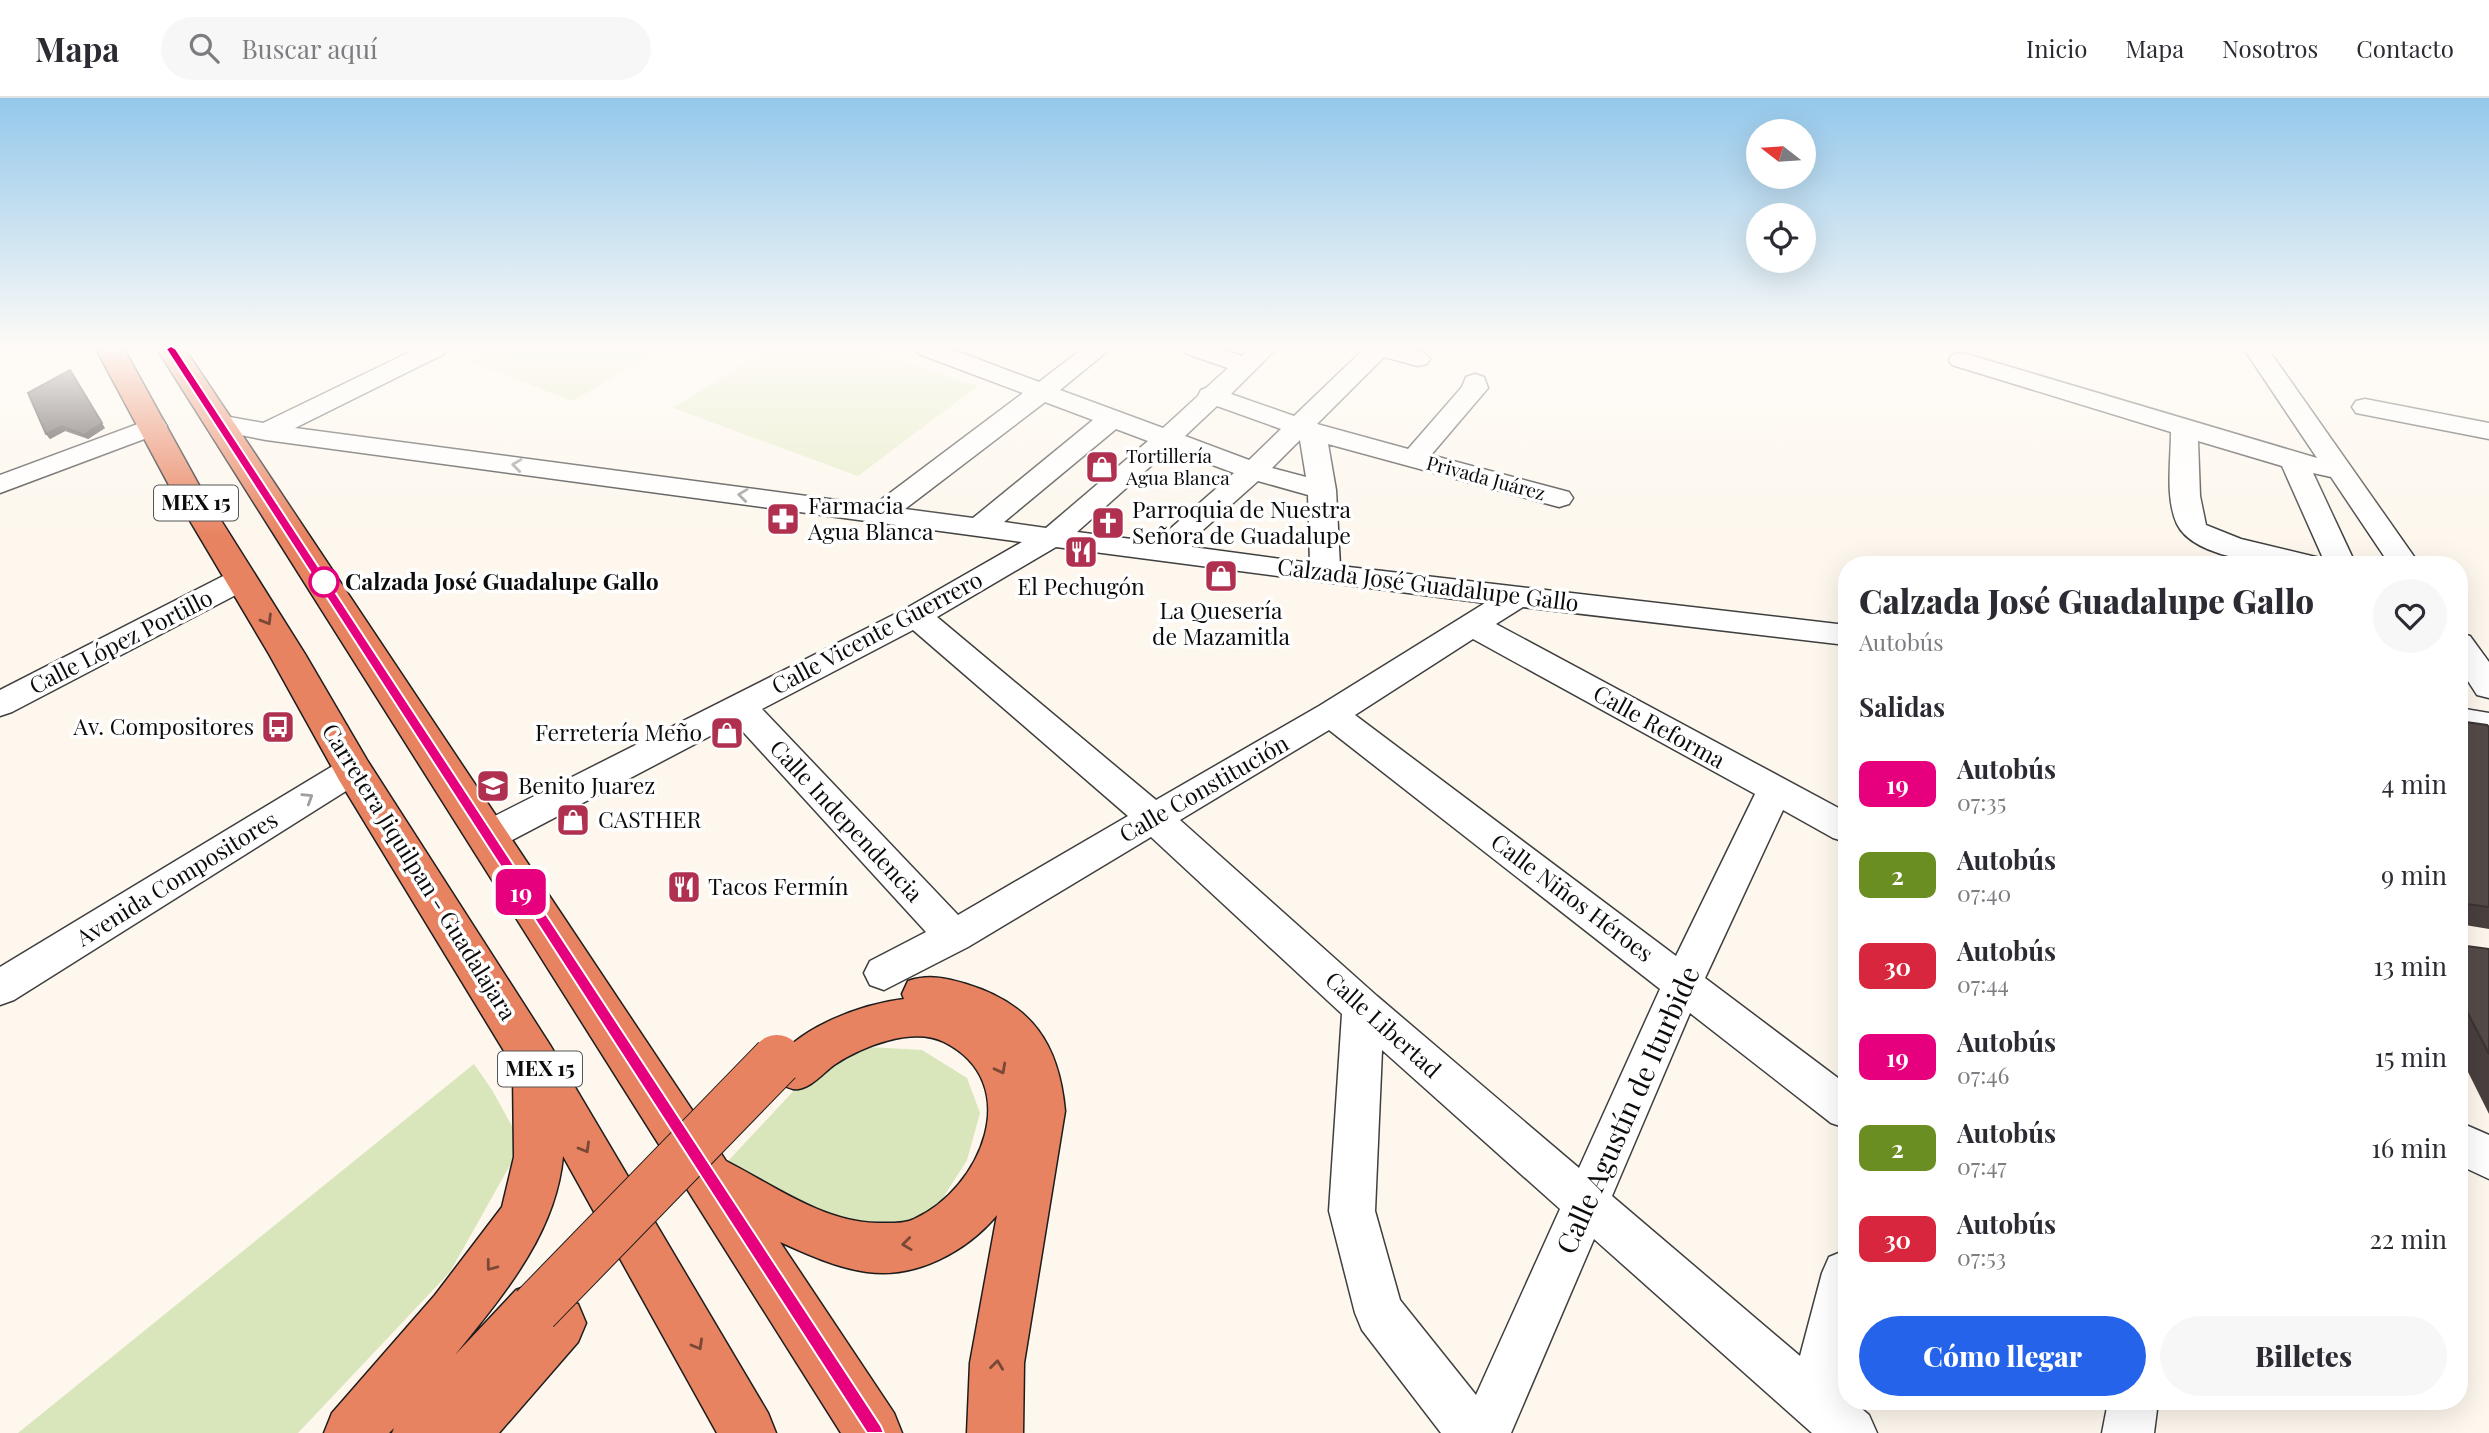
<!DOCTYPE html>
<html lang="es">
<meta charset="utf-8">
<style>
body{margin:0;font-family:"Playfair Display",serif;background:#f7f7f7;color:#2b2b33;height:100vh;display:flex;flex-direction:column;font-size:26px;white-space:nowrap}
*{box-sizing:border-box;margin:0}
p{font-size:23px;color:#7c7c81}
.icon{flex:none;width:38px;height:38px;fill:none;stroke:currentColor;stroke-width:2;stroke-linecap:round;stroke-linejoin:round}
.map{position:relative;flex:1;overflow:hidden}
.details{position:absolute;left:1838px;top:458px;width:630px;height:854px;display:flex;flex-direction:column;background:#fff;border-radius:28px;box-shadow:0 7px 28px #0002}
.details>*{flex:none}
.badge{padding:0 14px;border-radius:10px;font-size:24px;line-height:46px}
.needle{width:46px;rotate:287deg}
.tools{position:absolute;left:1746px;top:21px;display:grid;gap:14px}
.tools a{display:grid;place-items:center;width:70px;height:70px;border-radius:50%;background:#fff;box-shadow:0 7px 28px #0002;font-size:35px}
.map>.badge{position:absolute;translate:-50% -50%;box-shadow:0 0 0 4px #fff}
h2{padding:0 21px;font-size:26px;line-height:63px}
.round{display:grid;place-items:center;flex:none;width:74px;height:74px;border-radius:37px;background:#f7f7f7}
.headline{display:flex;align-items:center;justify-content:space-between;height:119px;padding:0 21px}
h1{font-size:33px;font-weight:800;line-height:52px}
.cta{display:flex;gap:14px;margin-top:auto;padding:14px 21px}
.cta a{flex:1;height:80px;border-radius:42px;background:#2563eb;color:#fff;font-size:28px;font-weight:800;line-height:80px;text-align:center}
.cta a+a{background:#f7f7f7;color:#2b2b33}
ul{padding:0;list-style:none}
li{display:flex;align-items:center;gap:21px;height:91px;padding:0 21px}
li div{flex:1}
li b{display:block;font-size:26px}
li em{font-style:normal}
li .badge{min-width:77px;font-weight:700;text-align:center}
header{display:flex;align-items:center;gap:42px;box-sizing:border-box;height:98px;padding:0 35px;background:#fff;border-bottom:2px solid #e1e1e2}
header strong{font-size:33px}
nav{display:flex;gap:38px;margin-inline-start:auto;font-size:24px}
.search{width:490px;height:63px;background:#f7f7f7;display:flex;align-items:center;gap:18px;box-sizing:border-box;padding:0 24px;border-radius:38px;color:#7c7c81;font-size:26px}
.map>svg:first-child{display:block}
</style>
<header>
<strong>Mapa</strong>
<div class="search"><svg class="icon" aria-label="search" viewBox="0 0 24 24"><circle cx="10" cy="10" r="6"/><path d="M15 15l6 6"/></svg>Buscar aquí</div>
<nav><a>Inicio</a><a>Mapa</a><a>Nosotros</a><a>Contacto</a></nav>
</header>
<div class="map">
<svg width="2489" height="1335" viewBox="0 0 2489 1335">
<rect width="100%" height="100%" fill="#fdf7ed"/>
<g fill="#d9e5ba">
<path d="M868 949 922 952 967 980 980 1015 967 1062 925 1128 868 1140 713 1073 729 1062 800 986Z"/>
<path d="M474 966 492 992 522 1046 450 1174 298 1335H18Z"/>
</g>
<g fill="#e8edcb">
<path d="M489 251H663L572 303 467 262Z"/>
<path d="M767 251H865L978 288 858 378 673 310Z"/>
</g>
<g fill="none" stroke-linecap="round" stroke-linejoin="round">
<defs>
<g id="minor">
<path d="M416 251H447L444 256 295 330 874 407 1023 295 919 256 916 251H951L1039 284 1082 251H1110L1060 292 1163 330 1198 298 1201 292 1206 290 1228 270 1187 256 1184 251H1221L1242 258 1249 251H1276L1231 296 1294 318 1364 251C1382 251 1419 244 1430 261L1427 266 1418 268 1384 259 1317 326 1408 351 1462 289 1466 279 1475 276 1484 279 1488 290 1431 357 1569 394 1573 400 1569 406 1559 409 1328 346 1336 392 1340 468 1846 527V547L1523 509 1496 526 1846 714V744L1833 740 1783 712 1705 880 1846 986V1030L1831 1025 1690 915 1612 1098 1800 1258 1822 1175 1829 1159 1846 1152V1273L1841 1293 1846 1297V1304H1854L1869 1317 1877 1335H1812L1594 1141 1511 1335H1441L1362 1232 1355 1215 1329 1113 1342 916 1151 739 968 849 884 892 870 887 864 875 870 863 926 834 735 625 499 749 486 753 473 749 468 739 473 729 905 511 1022 444 266 342 210 331 206 325 210 319 219 317 263 325ZM1045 304 1093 322 973 420 905 411ZM1217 308 1281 331 1249 362 1185 338ZM1116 331 1148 343 1046 430 1004 424ZM1300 342 1306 379 1272 370ZM1170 351 1234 375 1155 444 1077 434ZM1258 383 1308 397 1310 465 1185 448ZM1056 449 1485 505 1319 608 1156 702 937 519ZM913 532 1128 718 958 817 762 611ZM1473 541 1755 696 1676 858 1355 617ZM1329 632 1660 891 1579 1070 1377 898 1180 722ZM1382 952 1560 1111 1476 1297 1400 1202 1375 1113Z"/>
<path d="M2244 251H2268L2420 467H2390L2331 379 2313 375 2356 467H2326L2282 368 2198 343 2200 398 2206 427 2241 441 2320 460 2324 467C2288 469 2195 464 2177 426 2165 400 2171 363 2171 334L1952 267 1949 262 1952 257 1961 255 1970 257 2317 360Z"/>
<path d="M2365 301 2489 325V341L2356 315 2352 309 2356 303Z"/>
<path d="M154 320 163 322 167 328 163 334 0 395V377Z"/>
<path d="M242 472 253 474 257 481 253 488 12 614 0 618V592L231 474Z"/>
<path d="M2459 535 2470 538 2489 564V600L2477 597 2459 569Z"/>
<path d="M2459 610 2489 615V639L2459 634Z"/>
<path d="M353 659 365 663 371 672 365 681 14 902 0 907V869L341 663Z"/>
<path d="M2459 1024 2489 1037V1081L2459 1067Z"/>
<path d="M2108 1304H2158L2154 1335H2102Z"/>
</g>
<g id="highway">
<path d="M96 251H124L200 389 305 556 367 662 550 947 768 1315 776 1335H717L563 1058C556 1136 503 1197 455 1257L516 1192 535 1185 554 1192 557 1199 578 1206 586 1225 578 1244 499 1335H392L394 1330 389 1335H324L332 1315 435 1197 502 1109 514 1059 513 976 515 971 339 682 269 556 170 389Z"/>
<path d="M157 251H185L726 1063C773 1087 823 1124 877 1125 889 1125 904 1126 914 1121 981 1091 1026 985 944 944 912 928 861 949 834 967 823 975 809 993 793 991 789 990 783 987 778 985L772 971C791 931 862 906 904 901L902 896 908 883C929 876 946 880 966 886 1032 906 1059 946 1065 1013L1024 1265 1023 1335H967L970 1265 997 1117C967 1153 916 1181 867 1174 837 1170 807 1156 780 1144L894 1315 902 1335H841Z"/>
</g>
</defs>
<use href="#minor" stroke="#3f3f3f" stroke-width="3"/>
<use href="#highway" stroke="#1d1d1d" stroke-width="3"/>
<use href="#minor" fill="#fff" fill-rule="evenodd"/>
<use href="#highway" fill="#e88361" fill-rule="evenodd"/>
<defs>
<path id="highway-bridge" d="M535 1211 777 962"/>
</defs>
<use href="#highway-bridge" stroke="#1d1d1d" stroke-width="52" stroke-linecap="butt"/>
<use href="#highway-bridge" stroke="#e88361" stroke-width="50"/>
</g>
<g fill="#48403f">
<path d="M28 295 105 330 88 341 65 333 50 341 46 336Z"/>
<path d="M2459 623 2489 629V831L2459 826Z"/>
<path d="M2459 847 2489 851V1016L2459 956Z"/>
</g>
<g fill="#3b3433">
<path d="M70 272 105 330 88 341 84 337Z"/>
<path d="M62 328 65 333 50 341 46 336Z"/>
</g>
<g fill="#544b49" stroke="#3b3433" stroke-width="2">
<path d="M70 272 102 325 84 337 62 328 46 336 28 295Z"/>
<path d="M2459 623 2487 627 2489 629V809L2459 805Z"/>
<path d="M2459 847 2489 851V956L2459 898Z"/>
</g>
<defs><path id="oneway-chevron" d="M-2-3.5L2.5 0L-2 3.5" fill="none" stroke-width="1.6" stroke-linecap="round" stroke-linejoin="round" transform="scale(1.75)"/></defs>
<g stroke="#9e9e9e">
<use href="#oneway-chevron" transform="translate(517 367) rotate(-173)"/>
<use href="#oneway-chevron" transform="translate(743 397) rotate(-173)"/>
<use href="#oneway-chevron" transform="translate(308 700) rotate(-32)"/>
</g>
<g stroke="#7a4836">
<use href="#oneway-chevron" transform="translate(267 522) rotate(59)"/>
<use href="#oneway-chevron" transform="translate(1001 971) rotate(62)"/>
<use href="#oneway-chevron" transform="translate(585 1050) rotate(60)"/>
<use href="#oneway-chevron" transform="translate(907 1146) rotate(173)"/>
<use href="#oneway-chevron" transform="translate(491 1168) rotate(127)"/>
<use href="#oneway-chevron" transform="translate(698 1247) rotate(60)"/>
<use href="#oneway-chevron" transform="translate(997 1267) rotate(-83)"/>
</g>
<linearGradient id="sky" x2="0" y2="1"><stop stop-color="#94c8eb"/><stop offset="0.57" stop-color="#fefbf7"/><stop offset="1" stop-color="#fefbf7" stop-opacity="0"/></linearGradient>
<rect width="2489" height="438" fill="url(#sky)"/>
<path fill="#e6007e" stroke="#fff" stroke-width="2" d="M171 248 176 251 881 1328 884 1335H867L166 251Z"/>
<defs>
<symbol id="shop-square" viewBox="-11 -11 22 22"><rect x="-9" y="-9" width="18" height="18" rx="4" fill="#b03050" stroke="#fff"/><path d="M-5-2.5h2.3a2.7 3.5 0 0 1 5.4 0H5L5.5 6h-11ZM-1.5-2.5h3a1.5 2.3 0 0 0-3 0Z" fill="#fff"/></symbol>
<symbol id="pharmacy-square" viewBox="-11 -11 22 22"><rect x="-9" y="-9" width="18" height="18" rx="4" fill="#b03050" stroke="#fff"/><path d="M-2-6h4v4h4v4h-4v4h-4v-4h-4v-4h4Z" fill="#fff"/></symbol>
<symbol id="church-square" viewBox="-11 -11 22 22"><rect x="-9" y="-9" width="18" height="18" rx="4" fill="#b03050" stroke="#fff"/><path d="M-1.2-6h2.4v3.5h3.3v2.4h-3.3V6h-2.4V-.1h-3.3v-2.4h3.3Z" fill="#fff"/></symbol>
<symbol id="restaurant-square" viewBox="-11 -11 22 22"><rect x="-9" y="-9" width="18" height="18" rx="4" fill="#b03050" stroke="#fff"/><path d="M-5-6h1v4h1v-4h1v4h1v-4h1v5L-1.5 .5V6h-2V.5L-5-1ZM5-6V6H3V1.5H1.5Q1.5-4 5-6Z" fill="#fff"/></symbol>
<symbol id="bus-square" viewBox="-11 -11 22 22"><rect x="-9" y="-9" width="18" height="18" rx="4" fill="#b03050" stroke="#fff"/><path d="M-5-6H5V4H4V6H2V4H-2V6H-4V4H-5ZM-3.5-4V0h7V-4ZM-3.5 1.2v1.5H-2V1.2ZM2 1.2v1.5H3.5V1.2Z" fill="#fff"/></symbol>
<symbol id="school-square" viewBox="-11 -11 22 22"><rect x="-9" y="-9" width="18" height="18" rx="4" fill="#b03050" stroke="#fff"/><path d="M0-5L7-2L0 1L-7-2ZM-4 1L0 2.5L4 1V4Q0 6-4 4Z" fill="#fff"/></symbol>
</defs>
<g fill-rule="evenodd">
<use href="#shop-square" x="1083" y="350" width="38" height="38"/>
<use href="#pharmacy-square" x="764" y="402" width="38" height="38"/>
<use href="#church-square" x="1089" y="406" width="38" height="38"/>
<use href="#restaurant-square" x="1062" y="435" width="38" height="38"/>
<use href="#shop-square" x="1202" y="459" width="38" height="38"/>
<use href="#bus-square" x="259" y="610" width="38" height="38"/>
<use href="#shop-square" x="708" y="616" width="38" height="38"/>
<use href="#school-square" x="474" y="669" width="38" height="38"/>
<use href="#shop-square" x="554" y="703" width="38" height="38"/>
<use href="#restaurant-square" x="665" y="770" width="38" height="38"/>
</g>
<circle fill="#fff" stroke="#e6007e" stroke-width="3.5" cx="324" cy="484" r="14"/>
<g text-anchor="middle" stroke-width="7" stroke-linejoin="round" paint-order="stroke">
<g font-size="19" fill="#0c0c0c" stroke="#fff" text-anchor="start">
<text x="1126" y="365">Tortillería<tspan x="1126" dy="22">Agua Blanca</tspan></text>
</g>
<g font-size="19" fill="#0c0c0c" stroke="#fff">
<text transform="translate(1486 380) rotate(15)" y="7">Privada Juárez</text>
</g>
<g fill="#fff" stroke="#555" stroke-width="2">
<rect x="154" y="387.5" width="84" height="35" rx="5"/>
<rect x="498" y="953.5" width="84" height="35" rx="5"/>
</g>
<g font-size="21" font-weight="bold" fill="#0c0c0c">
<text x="196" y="412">MEX 15</text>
<text x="540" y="978">MEX 15</text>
</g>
<g font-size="23" fill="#0c0c0c" stroke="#fff" text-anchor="start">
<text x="808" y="416">Farmacia<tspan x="808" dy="26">Agua Blanca</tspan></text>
<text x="1132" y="420">Parroquia de Nuestra<tspan x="1132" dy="26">Señora de Guadalupe</tspan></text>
<text x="1081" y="497" text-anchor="middle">El Pechugón</text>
<text x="1221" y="521" text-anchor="middle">La Quesería<tspan x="1221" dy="26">de Mazamitla</tspan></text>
<text x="254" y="637" text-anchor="end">Av. Compositores</text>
<text x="702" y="643" text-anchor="end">Ferretería Meño</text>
<text x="518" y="696">Benito Juarez</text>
<text x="598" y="730">CASTHER</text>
<text x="708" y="797">Tacos Fermín</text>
</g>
<g font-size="23" font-weight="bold" fill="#0c0c0c" stroke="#fff" text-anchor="start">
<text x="345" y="492">Calzada José Guadalupe Gallo</text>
</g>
<g font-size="23" fill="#0c0c0c" stroke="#fff">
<text transform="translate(1428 487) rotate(7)" y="8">Calzada José Guadalupe Gallo</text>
<text transform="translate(877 535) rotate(-28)" y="8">Calle Vicente Guerrero</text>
<text transform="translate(121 544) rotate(-27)" y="8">Calle López Portillo</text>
<text transform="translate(1659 629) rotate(29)" y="8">Calle Reforma</text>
<text transform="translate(1204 691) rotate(-30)" y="8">Calle Constitución</text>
<text transform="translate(846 723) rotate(47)" y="8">Calle Independencia</text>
<text transform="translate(419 774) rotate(58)" y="8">Carretera Jiquilpan - Guadalajara</text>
<text transform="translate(177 781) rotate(-32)" y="8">Avenida Compositores</text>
<text transform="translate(1572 800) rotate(37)" y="8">Calle Niños Héroes</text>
<text transform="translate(1383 927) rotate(42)" y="8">Calle Libertad</text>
</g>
<g font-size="28" fill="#0c0c0c" stroke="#fff">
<text transform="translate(1628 1012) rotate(-66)" y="10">Calle Agustín de Iturbide</text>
</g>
</g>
</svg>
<div class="tools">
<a><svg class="needle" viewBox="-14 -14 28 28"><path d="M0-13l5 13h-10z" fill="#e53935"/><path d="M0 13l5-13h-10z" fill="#7c7c81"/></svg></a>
<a><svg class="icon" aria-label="locate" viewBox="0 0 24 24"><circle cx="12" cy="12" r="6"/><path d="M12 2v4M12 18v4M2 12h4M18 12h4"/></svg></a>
</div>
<b class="badge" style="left:521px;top:794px;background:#e6007e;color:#fff">19</b>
<section class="details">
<div class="headline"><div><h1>Calzada José Guadalupe Gallo</h1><p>Autobús</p></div><a class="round"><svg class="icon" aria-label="heart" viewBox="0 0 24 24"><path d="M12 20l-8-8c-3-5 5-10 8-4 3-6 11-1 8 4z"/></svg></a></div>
<h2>Salidas</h2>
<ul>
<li><span class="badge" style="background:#e6007e;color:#fff">19</span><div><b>Autobús</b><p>07:35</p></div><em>4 min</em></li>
<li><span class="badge" style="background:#6b8e23;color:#fff">2</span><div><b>Autobús</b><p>07:40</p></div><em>9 min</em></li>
<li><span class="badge" style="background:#d7263d;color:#fff">30</span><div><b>Autobús</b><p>07:44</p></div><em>13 min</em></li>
<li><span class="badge" style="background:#e6007e;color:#fff">19</span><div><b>Autobús</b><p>07:46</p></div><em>15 min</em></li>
<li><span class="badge" style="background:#6b8e23;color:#fff">2</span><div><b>Autobús</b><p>07:47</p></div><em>16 min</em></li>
<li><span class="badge" style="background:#d7263d;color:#fff">30</span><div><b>Autobús</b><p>07:53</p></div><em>22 min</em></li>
</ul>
<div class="cta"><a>Cómo llegar</a><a>Billetes</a></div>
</section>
</div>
